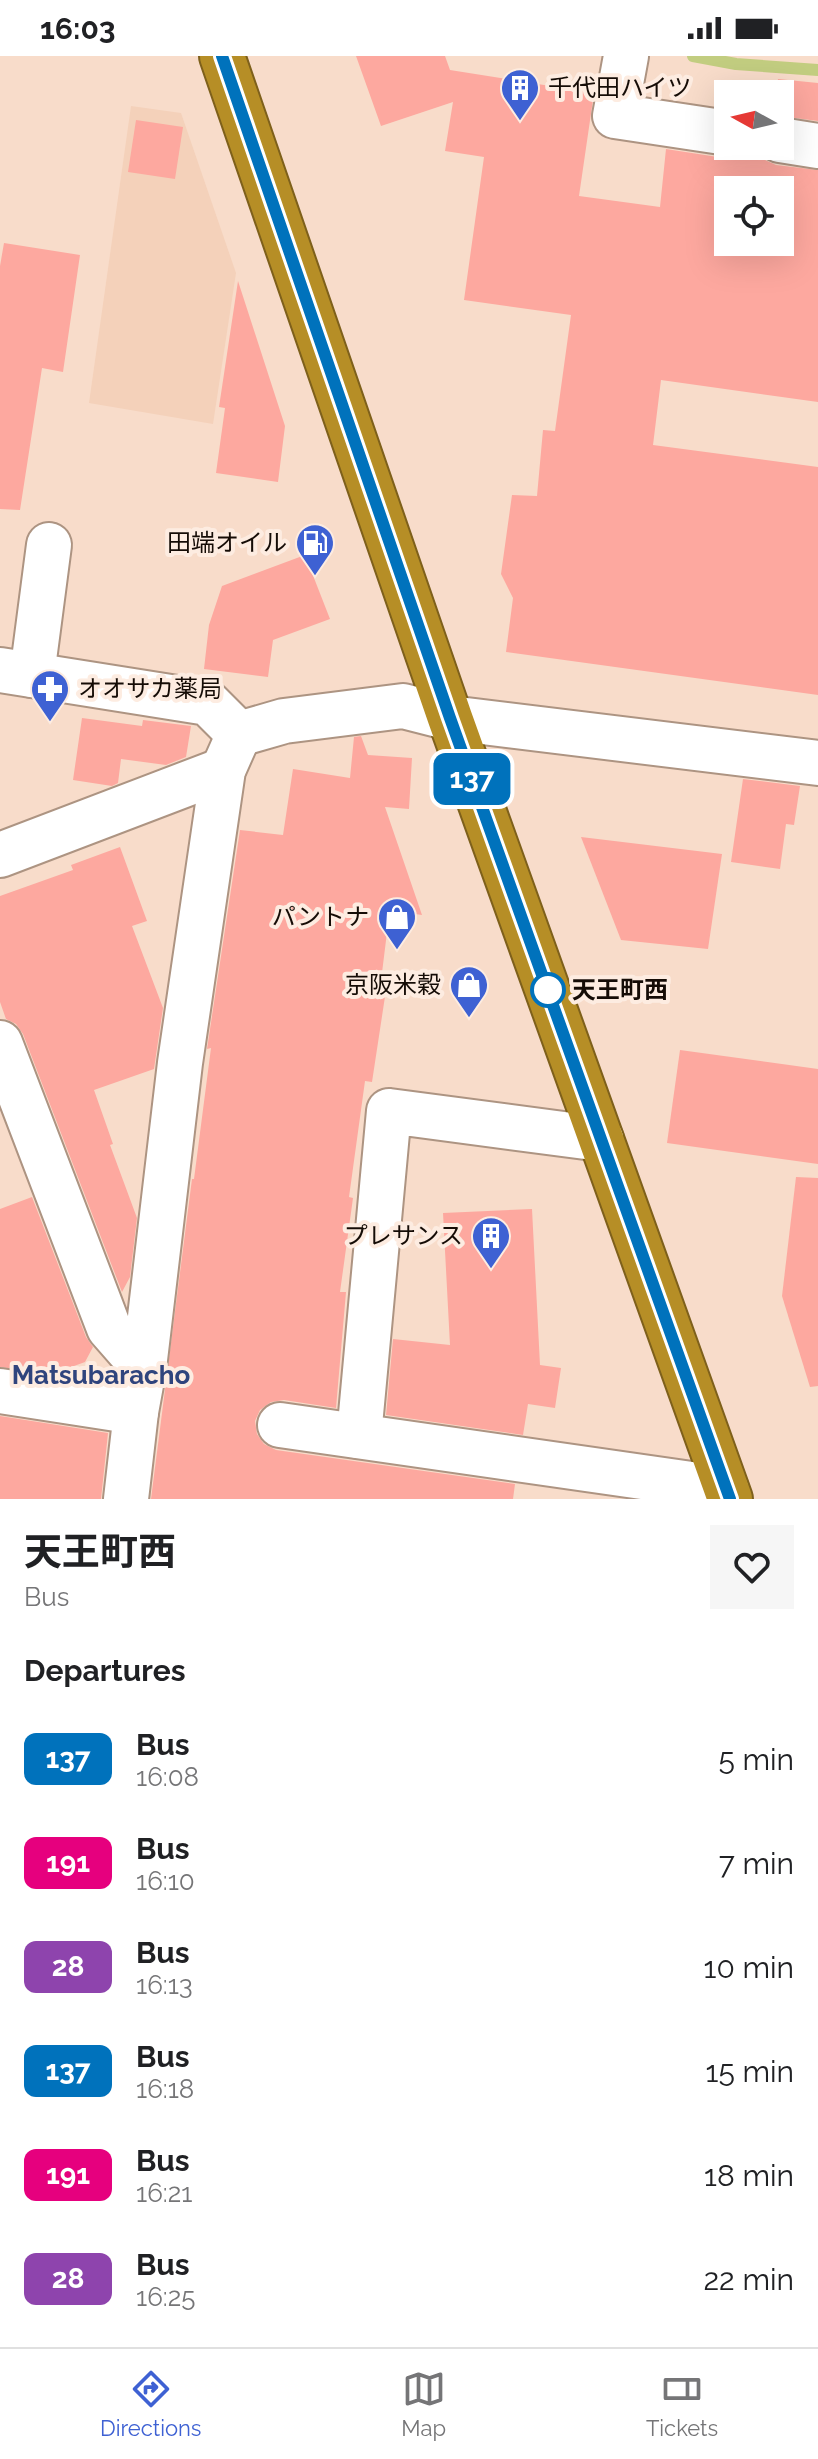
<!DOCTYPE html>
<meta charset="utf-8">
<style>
body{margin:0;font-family:Raleway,"Noto Sans JP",sans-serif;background:#f6f6f6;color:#202124;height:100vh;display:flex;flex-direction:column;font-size:30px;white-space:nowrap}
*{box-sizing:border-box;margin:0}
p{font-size:26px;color:#757577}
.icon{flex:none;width:44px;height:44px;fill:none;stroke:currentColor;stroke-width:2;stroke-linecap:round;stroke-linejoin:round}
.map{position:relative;height:1443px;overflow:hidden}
.panel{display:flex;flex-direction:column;background:#fff;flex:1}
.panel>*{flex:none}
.badge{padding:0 16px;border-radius:12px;font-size:28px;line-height:52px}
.needle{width:52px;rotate:278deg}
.buttons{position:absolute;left:714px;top:24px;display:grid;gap:16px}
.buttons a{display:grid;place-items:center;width:80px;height:80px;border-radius:0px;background:#fff;box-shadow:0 8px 32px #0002;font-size:40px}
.map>.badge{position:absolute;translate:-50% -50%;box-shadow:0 0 0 4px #fff}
h2{padding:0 24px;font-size:30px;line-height:72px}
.round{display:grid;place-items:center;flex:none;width:84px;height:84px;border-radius:0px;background:#f6f6f6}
.headline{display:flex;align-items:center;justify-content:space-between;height:136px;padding:0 24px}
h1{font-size:38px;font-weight:700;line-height:60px}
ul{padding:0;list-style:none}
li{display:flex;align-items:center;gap:24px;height:104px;padding:0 24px}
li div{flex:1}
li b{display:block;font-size:30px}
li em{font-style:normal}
li .badge{min-width:88px;font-weight:700;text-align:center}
.status{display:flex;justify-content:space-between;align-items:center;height:56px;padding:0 40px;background:#fff;direction:ltr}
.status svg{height:22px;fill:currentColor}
.tab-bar{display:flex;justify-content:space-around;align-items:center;height:112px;border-top:2px solid #e0e0e0;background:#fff;font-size:22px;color:#757577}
.tab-bar a{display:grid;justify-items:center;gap:4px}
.tab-bar .current{color:#3e61d3}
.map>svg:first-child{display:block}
</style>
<div class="status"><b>16:03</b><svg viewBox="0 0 49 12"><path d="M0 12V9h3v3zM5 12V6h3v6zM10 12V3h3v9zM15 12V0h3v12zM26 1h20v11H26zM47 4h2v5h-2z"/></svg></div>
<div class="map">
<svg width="818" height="1443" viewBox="0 0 818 1443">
<rect width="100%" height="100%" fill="#f8dcca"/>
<path fill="#f4d1ba" d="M131 50 181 57 236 217 213 368 89 347Z"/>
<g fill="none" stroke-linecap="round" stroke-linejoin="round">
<path stroke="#c2cd80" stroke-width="12" d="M693 0 736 8 818 14"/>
</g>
<g fill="#fda89f" fill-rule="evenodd">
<path d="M356 0H445L450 14 594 37 579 140 660 151 666 93 724 102 736 100 742 97 761 99 765 104 776 109 818 114V346L661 324 653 389 818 411V639L506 596 513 542 501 518 512 439 537 440 543 374 555 375 571 259 464 244 484 101 445 95 453 46 381 70ZM728 134H780V186H728Z"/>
<path d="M778 23 818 27V65L780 60V38H776Z"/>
<path d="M136 64 183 71 175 123 128 116Z"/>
<path d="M4 187 80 199 63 316 42 312 20 454 0 453V210Z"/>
<path d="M238 225 285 370 278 426 216 417 225 352 219 351Z"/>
<path d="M305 499 330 563 273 584 268 621 204 613 209 569 222 530Z"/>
<path d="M82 662 142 670 143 664 191 670 186 701 166 709 121 703 118 727 112 730 73 724Z"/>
<path d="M361 680 368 699 412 702 409 753 385 751 422 859 408 857 407 862 389 860 380 933 386 934 372 1026 365 1025 349 1141 353 1142 340 1236H346L336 1352 284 1344 271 1346 260 1354 255 1365 257 1378 264 1388 276 1394 515 1428 513 1443H151L192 1123H194L211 992 207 993 240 774 283 779 293 713 350 722 354 681Z"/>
<path d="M743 723 800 730 794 769 786 768 780 813 731 806Z"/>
<path d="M581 781 722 798 708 893 621 884Z"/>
<path d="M120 791 147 865 132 870 163 952 154 1013 94 1034 113 1088 110 1089 137 1162 130 1221 122 1236 23 978 16 968 6 963 0 946V840L73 814 71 809Z"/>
<path d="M680 994 818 1013V1108L667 1087Z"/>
<path d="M796 1121 818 1122V1330L810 1331 782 1240Z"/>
<path d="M32 1141 86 1281 93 1291 85 1306 52 1318 0 1311V1153Z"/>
<path d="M532 1153 540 1309 561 1312 555 1352 528 1348 523 1379 386 1359 393 1283 450 1289 443 1157Z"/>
<path d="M0 1360 108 1377 101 1443H0Z"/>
</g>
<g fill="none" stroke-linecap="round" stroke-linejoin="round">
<defs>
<g id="minor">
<path d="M626 0 615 60 728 77"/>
<path d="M780 84 818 90"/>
<path d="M0 614 208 647 239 678"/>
<path d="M32 619 49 489"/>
<path d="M239 678 284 665 403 650 450 662 818 707"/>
<path d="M0 799 223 714"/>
<path d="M0 987 109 1272 144 1312"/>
<path d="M0 1335 136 1356 144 1312 180 1007 223 714 239 678"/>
<path d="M280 1369 726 1433"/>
<path d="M359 1380 389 1055 601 1083"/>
<path d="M126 1443 136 1356"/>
</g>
<path id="highway" d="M222 0 450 662 730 1443"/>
</defs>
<use href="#minor" stroke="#ad9482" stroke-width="48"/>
<use href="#highway" stroke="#7e601b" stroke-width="48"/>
<use href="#minor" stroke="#fff" stroke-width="44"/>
<use href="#highway" stroke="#b68e26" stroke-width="44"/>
</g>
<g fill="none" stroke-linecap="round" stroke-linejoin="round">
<defs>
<path id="line" d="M222 0 450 662 730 1443"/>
</defs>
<use href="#line" stroke="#fff" stroke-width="18"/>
<use href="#line" stroke="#0072bc" stroke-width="12"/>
</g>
<defs>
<symbol id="building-pin" viewBox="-11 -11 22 30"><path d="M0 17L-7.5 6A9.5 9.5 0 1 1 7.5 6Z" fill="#3e61d3" stroke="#fdece1"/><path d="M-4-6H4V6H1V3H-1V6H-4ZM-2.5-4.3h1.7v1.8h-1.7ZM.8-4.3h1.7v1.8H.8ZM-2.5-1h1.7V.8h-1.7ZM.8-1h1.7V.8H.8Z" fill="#fff"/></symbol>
<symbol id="fuel-pin" viewBox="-11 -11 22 30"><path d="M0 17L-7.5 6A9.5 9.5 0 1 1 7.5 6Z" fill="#3e61d3" stroke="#fdece1"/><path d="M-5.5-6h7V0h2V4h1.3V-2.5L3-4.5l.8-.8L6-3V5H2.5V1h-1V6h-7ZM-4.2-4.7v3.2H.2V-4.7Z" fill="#fff"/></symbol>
<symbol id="pharmacy-pin" viewBox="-11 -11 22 30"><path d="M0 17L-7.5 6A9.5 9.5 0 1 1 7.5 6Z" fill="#3e61d3" stroke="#fdece1"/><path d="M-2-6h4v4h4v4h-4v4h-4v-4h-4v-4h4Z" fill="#fff"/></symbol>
<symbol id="shop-pin" viewBox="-11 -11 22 30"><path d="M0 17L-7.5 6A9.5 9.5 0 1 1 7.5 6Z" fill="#3e61d3" stroke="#fdece1"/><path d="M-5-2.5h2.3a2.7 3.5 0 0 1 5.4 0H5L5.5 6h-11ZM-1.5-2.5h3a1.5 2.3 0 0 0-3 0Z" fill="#fff"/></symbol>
</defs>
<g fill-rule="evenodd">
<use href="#building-pin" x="498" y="10" width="44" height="60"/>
<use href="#fuel-pin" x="293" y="465" width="44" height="60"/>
<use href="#pharmacy-pin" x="28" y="611" width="44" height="60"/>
<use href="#shop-pin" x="375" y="839" width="44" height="60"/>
<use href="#shop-pin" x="447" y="907" width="44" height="60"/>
<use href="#building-pin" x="469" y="1158" width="44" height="60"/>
</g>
<circle fill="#fff" stroke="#0072bc" stroke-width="4" cx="548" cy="934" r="16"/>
<g text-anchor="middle" stroke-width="8" stroke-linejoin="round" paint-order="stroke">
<g font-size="24" fill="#150c06" stroke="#fdece1" text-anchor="end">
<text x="548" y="40" text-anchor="start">千代田ハイツ</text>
<text x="287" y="495">田端オイル</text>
<text x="78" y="641" text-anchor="start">オオサカ薬局</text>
<text x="369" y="869">パントナ</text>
<text x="441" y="937">京阪米穀</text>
<text x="463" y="1188">プレサンス</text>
</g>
<g font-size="24" font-weight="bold" fill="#150c06" stroke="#fdece1" text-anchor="start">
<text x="572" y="942">天王町西</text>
</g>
<g font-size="26" font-weight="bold" fill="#2f447d" stroke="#fdece1">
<text x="101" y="1328">Matsubaracho</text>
</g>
</g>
</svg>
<div class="buttons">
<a><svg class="needle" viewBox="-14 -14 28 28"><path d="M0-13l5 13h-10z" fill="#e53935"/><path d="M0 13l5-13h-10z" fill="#757577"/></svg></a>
<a><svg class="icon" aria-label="locate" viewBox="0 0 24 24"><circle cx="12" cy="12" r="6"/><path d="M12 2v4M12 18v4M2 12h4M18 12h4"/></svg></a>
</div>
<b class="badge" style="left:472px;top:723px;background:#0072bc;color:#fff">137</b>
</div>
<section class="panel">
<div class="headline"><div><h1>天王町西</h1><p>Bus</p></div><a class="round"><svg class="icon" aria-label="heart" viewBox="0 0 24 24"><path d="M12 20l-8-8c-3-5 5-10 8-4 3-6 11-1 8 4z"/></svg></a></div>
<h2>Departures</h2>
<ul>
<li><span class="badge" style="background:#0072bc;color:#fff">137</span><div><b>Bus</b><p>16:08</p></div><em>5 min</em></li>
<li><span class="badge" style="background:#e6007e;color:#fff">191</span><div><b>Bus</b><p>16:10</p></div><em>7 min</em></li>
<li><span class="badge" style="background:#8e44ad;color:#fff">28</span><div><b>Bus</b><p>16:13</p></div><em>10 min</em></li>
<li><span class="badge" style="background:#0072bc;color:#fff">137</span><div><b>Bus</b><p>16:18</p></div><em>15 min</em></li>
<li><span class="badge" style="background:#e6007e;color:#fff">191</span><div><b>Bus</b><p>16:21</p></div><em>18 min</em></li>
<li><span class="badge" style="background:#8e44ad;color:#fff">28</span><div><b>Bus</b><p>16:25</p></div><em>22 min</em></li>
</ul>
</section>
<nav class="tab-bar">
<a class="current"><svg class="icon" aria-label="directions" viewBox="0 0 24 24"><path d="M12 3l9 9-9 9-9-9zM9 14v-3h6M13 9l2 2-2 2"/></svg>Directions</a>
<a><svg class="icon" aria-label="map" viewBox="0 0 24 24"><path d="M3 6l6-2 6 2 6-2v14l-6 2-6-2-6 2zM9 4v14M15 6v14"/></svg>Map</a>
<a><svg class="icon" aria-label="tickets" viewBox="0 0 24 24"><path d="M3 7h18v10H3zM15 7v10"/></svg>Tickets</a>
</nav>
